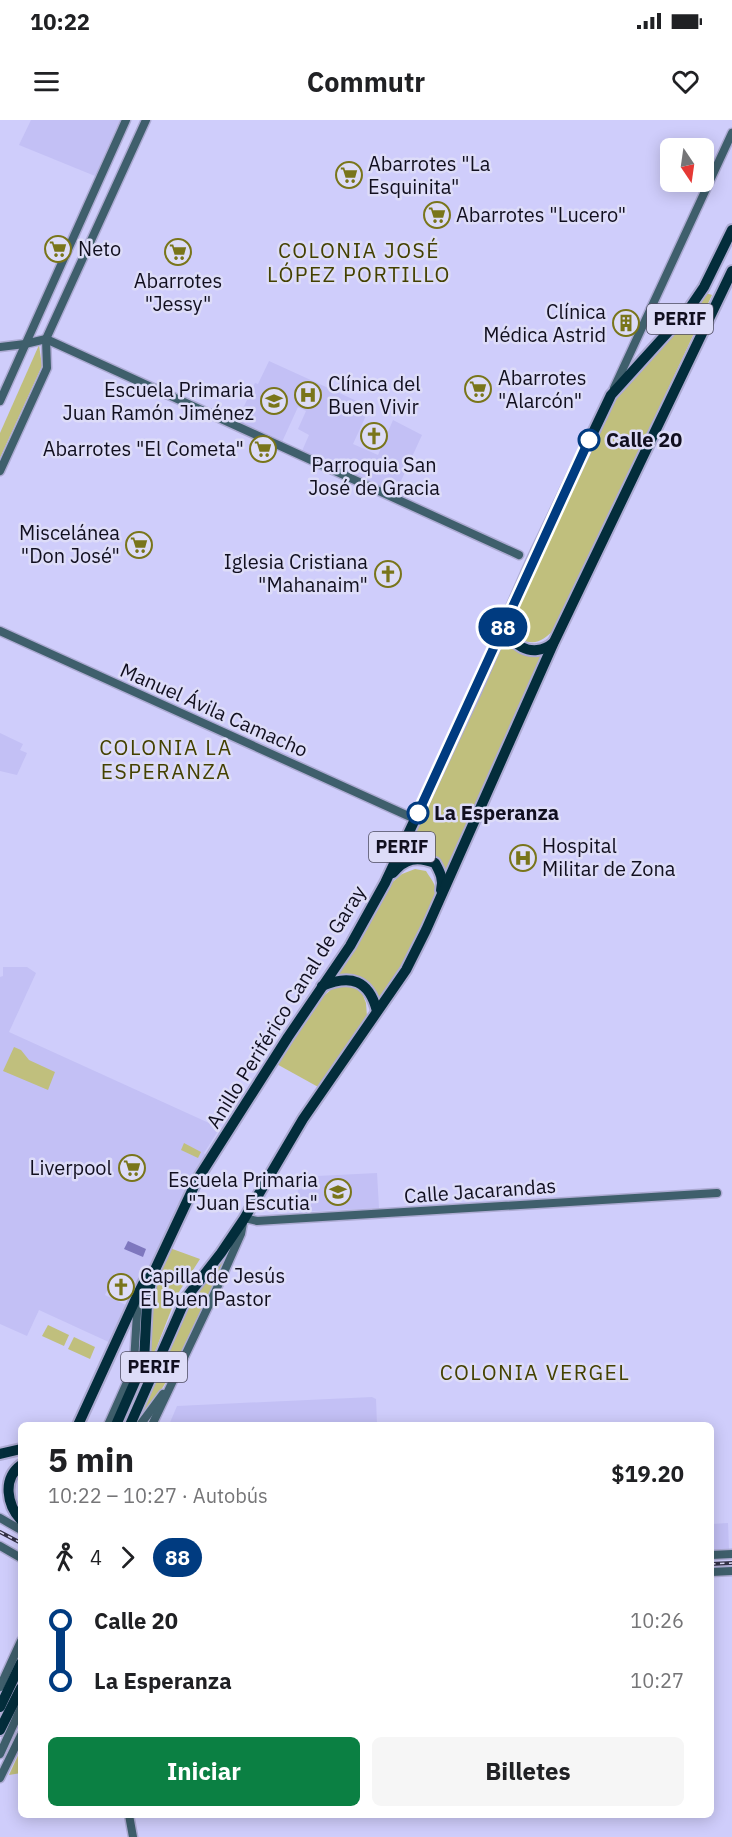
<!DOCTYPE html>
<html lang="es">
<meta charset="utf-8">
<style>
body{margin:0;font-family:"IBM Plex Sans",sans-serif;background:#f6f6f6;color:#202124;height:100vh;display:flex;flex-direction:column;font-size:22px;white-space:nowrap}
*{box-sizing:border-box;margin:0}
p{font-size:20px;color:#757577}
.icon{flex:none;width:33px;height:33px;fill:none;stroke:currentColor;stroke-width:2;stroke-linecap:round;stroke-linejoin:round}
.map{position:relative;flex:1;overflow:hidden}
.details{position:absolute;left:18px;top:1302px;width:696px;height:396px;display:flex;flex-direction:column;background:#fff;border-radius:9px;box-shadow:0 3px 15px #0003}
.details>*{flex:none}
.badge{padding:0 12px;border-radius:20px;font-size:21px;line-height:39px}
.needle{width:39px;rotate:167deg}
.tools{position:absolute;left:660px;top:18px;display:grid;gap:12px}
.tools a{display:grid;place-items:center;width:54px;height:54px;border-radius:9px;background:#fff;box-shadow:0 3px 15px #0003;font-size:30px}
.map>.badge{position:absolute;translate:-50% -50%;box-shadow:0 0 0 3px #fff}
.legs{display:flex;align-items:center;gap:9px;height:66px;padding:0 30px;font-size:20px}
.legs p{margin-inline-start:auto}
.head{display:flex;align-items:center;justify-content:space-between;height:102px;padding:0 30px}
h1{font-size:33px;font-weight:800;line-height:45px}
.cta{display:flex;gap:12px;margin-top:auto;padding:12px 30px}
.cta a{flex:1;height:69px;border-radius:9px;background:#0b8043;color:#fff;font-size:24px;font-weight:800;line-height:69px;text-align:center}
.cta a+a{background:#f6f6f6;color:#202124}
ul{padding:0 30px;list-style:none}
li{display:flex;align-items:center;gap:21px;height:60px;font-size:22px}
li i{display:grid;place-items:center;width:9px;height:100%;margin:0 8px;background:currentColor}
li i::after{content:'';width:15px;height:15px;margin:-8px;border:4px solid;border-radius:50%;background:#fff}
li p{margin-inline-start:auto}
li:first-child i{background:linear-gradient(#0000 50%,currentColor 0)}
li:last-child i{background:linear-gradient(currentColor 50%,#0000 0)}
.status{display:flex;justify-content:space-between;align-items:center;height:42px;padding:0 30px;background:#fff;direction:ltr}
.status svg{height:16px;fill:currentColor}
header{display:flex;justify-content:space-between;align-items:center;height:78px;padding:0 30px;background:#fff;font-size:27px;font-weight:800}
.map>svg:first-child{display:block}
</style>
<div class="status"><b>10:22</b><svg viewBox="0 0 49 12"><path d="M0 12V9h3v3zM5 12V6h3v6zM10 12V3h3v9zM15 12V0h3v12zM26 1h20v11H26zM47 4h2v5h-2z"/></svg></div>
<header><svg class="icon" aria-label="menu" viewBox="0 0 24 24"><path d="M4 6h16M4 12h16M4 18h16"/></svg>Commutr<svg class="icon" aria-label="heart" viewBox="0 0 24 24"><path d="M12 20l-8-8c-3-5 5-10 8-4 3-6 11-1 8 4z"/></svg></header>
<div class="map">
<svg width="732" height="1717" viewBox="0 0 732 1717">
<rect width="100%" height="100%" fill="#cfcdfb"/>
<g fill="#c3c0f5">
<path d="M31 0H120L95 56 19 25Z"/>
<path d="M269 241 370 287 353 324 378 335 393 300 422 315 395 374 302 331 309 315 298 309 306 291 298 287 282 322 237 301 255 263 258 264Z"/>
<path d="M0 613 23 624 20 630 27 633 17 655 0 651Z"/>
<path d="M3 847H27L36 853 9 912 220 1008 204 1033 207 1037 188 1067 141 1164 115 1153 105 1175 130 1187 113 1224 39 1190 27 1216 0 1204V857L3 856Z"/>
<path d="M377 1053 379 1088 299 1092 297 1057Z"/>
<path d="M372 1277 376 1279 377 1305H169L177 1286Z"/>
<path d="M728 1403 729 1431 711 1432V1404Z"/>
</g>
<g fill="#c0bf7d">
<path d="M706 173 712 175 556 508C542 521 537 526 518 519L511 495 610 272 694 192Z"/>
<path d="M39 225 42 246 0 338V313Z"/>
<path d="M501 512 508 527C523 534 533 539 547 529L446 756 435 741 401 740Z"/>
<path d="M415 749 426 751C429 756 434 762 435 767 438 792 392 861 377 884L378 879 369 862 352 856 333 857 388 766 402 754Z"/>
<path d="M350 865 360 868 366 883 367 897 320 968 273 942 305 892 334 867Z"/>
<path d="M14 927 21 930 29 940 55 952 48 970 3 951Z"/>
<path d="M184 1023 201 1032 198 1038 181 1030Z"/>
<path d="M167 1127 200 1139 177 1175 149 1247 155 1157Z"/>
<path d="M225 1137 221 1151 178 1240 163 1267 136 1305H133L184 1191 207 1157Z"/>
<path d="M48 1205 69 1215 64 1226 42 1216Z"/>
<path d="M74 1217 95 1227 90 1239 68 1229Z"/>
<path d="M21 1629V1653L9 1655Z"/>
</g>
<path fill="#7e77be" d="M128 1121 146 1129 143 1137 124 1129Z"/>
<g fill="none" stroke-linecap="round" stroke-linejoin="round">
<defs>
<g id="secondary">
<path d="M0 227 25 224 46 219 519 435"/>
<path d="M614 268 732 13"/>
<path d="M0 281 126 0"/>
<path d="M0 351 47 248 46 219 146 0"/>
<path d="M0 511 415 699"/>
<path d="M245 1098 257 1101 717 1073"/>
<path d="M108 1305 129 1258 134 1242 138 1177"/>
<path d="M140 1305 163 1274"/>
<path d="M152 1305 217 1168 241 1114 243 1103"/>
<path d="M0 1398 21 1410"/>
<path d="M0 1426 21 1438"/>
<path d="M711 1435 732 1434"/>
<path d="M711 1452 732 1451"/>
<path d="M0 1567 21 1521"/>
<path d="M0 1634 21 1588"/>
<path d="M0 1658 21 1615"/>
<path d="M129 1695 133 1717"/>
</g>
<g id="highway">
<path d="M508 499C505 525 533 540 553 523"/>
<path d="M393 753C405 738 417 736 435 743 440 752 444 760 441 770"/>
<path d="M322 866C351 854 369 860 377 891"/>
<path d="M78 1305 138 1174 144 1162 151 1156"/>
<path d="M116 1305 144 1241 147 1183 152 1156 197 1060 288 917 350 826 385 763 475 572 532 441 611 275 689 189 704 167 732 110"/>
<path d="M130 1305 186 1178 221 1133 244 1099 303 999 406 850 426 810 554 522 732 151"/>
<path d="M0 1334 21 1329"/>
<path d="M21 1345C2 1359 7 1385 21 1400"/>
<path d="M0 1587 21 1543"/>
<path d="M0 1610 21 1568"/>
</g>
</defs>
<use href="#secondary" stroke="#adabd3" stroke-width="11"/>
<use href="#highway" stroke="#adabd3" stroke-width="14"/>
<use href="#secondary" stroke="#3f5f6c" stroke-width="8"/>
<use href="#highway" stroke="#032d3b" stroke-width="10"/>
<defs>
<g id="rail">
<path d="M0 1412 21 1423"/>
<path d="M711 1444 732 1443"/>
</g>
</defs>
<use href="#rail" stroke="#333146" stroke-width="4"/>
<use href="#rail" stroke="#dddcf8" stroke-width="1.5" stroke-dasharray="4.5" stroke-linecap="butt"/>
</g>
<g fill="none" stroke-linecap="round" stroke-linejoin="round">
<defs>
<path id="line-1" d="M418 693 589 320"/>
</defs>
<use href="#line-1" stroke="#fff" stroke-width="14"/>
<use href="#line-1" stroke="#003b80" stroke-width="9"/>
</g>
<defs>
<symbol id="supermarket-ring" viewBox="-11 -11 22 22"><circle r="9.5" fill="#dddcf8" stroke="#79751a" stroke-width="1.5"/><path d="M-6-5.5h2.5l.6 2H6L4.5 2H-2.5L-4.4-4H-6ZM-1.5 3.2a1.3 1.3 0 1 0 .1 0ZM3 3.2a1.3 1.3 0 1 0 .1 0Z" fill="#79751a"/></symbol>
<symbol id="building-ring" viewBox="-11 -11 22 22"><circle r="9.5" fill="#dddcf8" stroke="#79751a" stroke-width="1.5"/><path d="M-4-6H4V6H1V3H-1V6H-4ZM-2.5-4.3h1.7v1.8h-1.7ZM.8-4.3h1.7v1.8H.8ZM-2.5-1h1.7V.8h-1.7ZM.8-1h1.7V.8H.8Z" fill="#79751a"/></symbol>
<symbol id="hospital-ring" viewBox="-11 -11 22 22"><circle r="9.5" fill="#dddcf8" stroke="#79751a" stroke-width="1.5"/><path d="M-5-5h3v3.5h4V-5h3V5h-3V1.5h-4V5h-3Z" fill="#79751a"/></symbol>
<symbol id="school-ring" viewBox="-11 -11 22 22"><circle r="9.5" fill="#dddcf8" stroke="#79751a" stroke-width="1.5"/><path d="M0-5L7-2L0 1L-7-2ZM-4 1L0 2.5L4 1V4Q0 6-4 4Z" fill="#79751a"/></symbol>
<symbol id="church-ring" viewBox="-11 -11 22 22"><circle r="9.5" fill="#dddcf8" stroke="#79751a" stroke-width="1.5"/><path d="M-1.2-6h2.4v3.5h3.3v2.4h-3.3V6h-2.4V-.1h-3.3v-2.4h3.3Z" fill="#79751a"/></symbol>
</defs>
<g fill-rule="evenodd">
<use href="#supermarket-ring" x="334" y="40" width="30" height="30"/>
<use href="#supermarket-ring" x="422" y="80" width="30" height="30"/>
<use href="#supermarket-ring" x="43" y="114" width="30" height="30"/>
<use href="#supermarket-ring" x="163" y="117" width="30" height="30"/>
<use href="#building-ring" x="611" y="188" width="30" height="30"/>
<use href="#supermarket-ring" x="463" y="254" width="30" height="30"/>
<use href="#hospital-ring" x="293" y="260" width="30" height="30"/>
<use href="#school-ring" x="259" y="266" width="30" height="30"/>
<use href="#church-ring" x="359" y="301" width="30" height="30"/>
<use href="#supermarket-ring" x="248" y="314" width="30" height="30"/>
<use href="#supermarket-ring" x="124" y="410" width="30" height="30"/>
<use href="#church-ring" x="373" y="439" width="30" height="30"/>
<use href="#hospital-ring" x="508" y="723" width="30" height="30"/>
<use href="#supermarket-ring" x="117" y="1033" width="30" height="30"/>
<use href="#school-ring" x="323" y="1057" width="30" height="30"/>
<use href="#church-ring" x="106" y="1152" width="30" height="30"/>
</g>
<g fill="#fff" stroke="#003b80" stroke-width="3">
<circle cx="589" cy="320" r="10"/>
<circle cx="418" cy="693" r="10"/>
</g>
<g text-anchor="middle" stroke-width="5" stroke-linejoin="round" paint-order="stroke">
<g fill="#dddcf8" stroke="#4e4c60" stroke-width="1.5">
<rect x="647" y="184" width="66" height="30" rx="4.5"/>
<rect x="369" y="712" width="66" height="30" rx="4.5"/>
<rect x="121" y="1232" width="66" height="30" rx="4.5"/>
</g>
<g font-size="18" font-weight="bold" fill="#110f1f">
<text x="680" y="205">PERIF</text>
<text x="402" y="733">PERIF</text>
<text x="154" y="1253">PERIF</text>
</g>
<g font-size="20" fill="#110f1f" stroke="#dddcf8" text-anchor="start">
<text x="368" y="51">Abarrotes "La<tspan x="368" dy="23">Esquinita"</tspan></text>
<text x="456" y="102">Abarrotes "Lucero"</text>
<text x="78" y="136">Neto</text>
<text x="178" y="168" text-anchor="middle">Abarrotes<tspan x="178" dy="23">"Jessy"</tspan></text>
<text x="606" y="199" text-anchor="end">Clínica<tspan x="606" dy="23">Médica Astrid</tspan></text>
<text x="498" y="265">Abarrotes<tspan x="498" dy="23">"Alarcón"</tspan></text>
<text x="328" y="271">Clínica del<tspan x="328" dy="23">Buen Vivir</tspan></text>
<text x="254" y="277" text-anchor="end">Escuela Primaria<tspan x="254" dy="23">Juan Ramón Jiménez</tspan></text>
<text x="244" y="336" text-anchor="end">Abarrotes "El Cometa"</text>
<text x="374" y="352" text-anchor="middle">Parroquia San<tspan x="374" dy="23">José de Gracia</tspan></text>
<text x="120" y="420" text-anchor="end">Miscelánea<tspan x="120" dy="23">"Don José"</tspan></text>
<text x="368" y="449" text-anchor="end">Iglesia Cristiana<tspan x="368" dy="23">"Mahanaim"</tspan></text>
<text x="542" y="733">Hospital<tspan x="542" dy="23">Militar de Zona</tspan></text>
<text x="112" y="1055" text-anchor="end">Liverpool</text>
<text x="318" y="1067" text-anchor="end">Escuela Primaria<tspan x="318" dy="23">"Juan Escutia"</tspan></text>
<text x="140" y="1163">Capilla de Jesús<tspan x="140" dy="23">El Buen Pastor</tspan></text>
</g>
<g font-size="20" font-weight="bold" fill="#110f1f" stroke="#dddcf8" text-anchor="start">
<text x="606" y="327">Calle 20</text>
<text x="434" y="700">La Esperanza</text>
</g>
<g font-size="20" fill="#110f1f" stroke="#dddcf8">
<text transform="translate(214 590) rotate(24)" y="7">Manuel Ávila Camacho</text>
<text transform="translate(286 887) rotate(-58)" y="7">Anillo Periférico Canal de Garay</text>
<text transform="translate(480 1071) rotate(-4)" y="7">Calle Jacarandas</text>
</g>
<g font-size="21" letter-spacing="1.5" fill="#444100" stroke="#dddcf8">
<text x="359" y="138">COLONIA JOSÉ<tspan x="359" dy="24">LÓPEZ PORTILLO</tspan></text>
<text x="166" y="635">COLONIA LA<tspan x="166" dy="24">ESPERANZA</tspan></text>
<text x="535" y="1260">COLONIA VERGEL</text>
</g>
</g>
</svg>
<div class="tools">
<a><svg class="needle" viewBox="-14 -14 28 28"><path d="M0-13l5 13h-10z" fill="#e53935"/><path d="M0 13l5-13h-10z" fill="#757577"/></svg></a>
</div>
<b class="badge" style="left:503px;top:507px;background:#003b80;color:#fff">88</b>
<section class="details">
<div class="head"><div><h1>5 min</h1><p>10:22 – 10:27 · Autobús</p></div><b>$19.20</b></div>
<div class="legs"><svg class="icon" aria-label="walk" viewBox="0 0 24 24"><circle cx="13" cy="4" r="2"/><path d="M13 8l-2 6 4 7M11 14l-3 7M7 12l3-4h3l4 4"/></svg>4<svg class="icon" aria-label="forward" viewBox="0 0 24 24"><path d="M9 5l7 7-7 7"/></svg><b class="badge" style="background:#003b80;color:#fff">88</b></div>
<ul>
<li><i style="color:#003b80"></i><b>Calle 20</b><p>10:26</p></li>
<li><i style="color:#003b80"></i><b>La Esperanza</b><p>10:27</p></li>
</ul>
<div class="cta"><a>Iniciar</a><a>Billetes</a></div>
</section>
</div>
